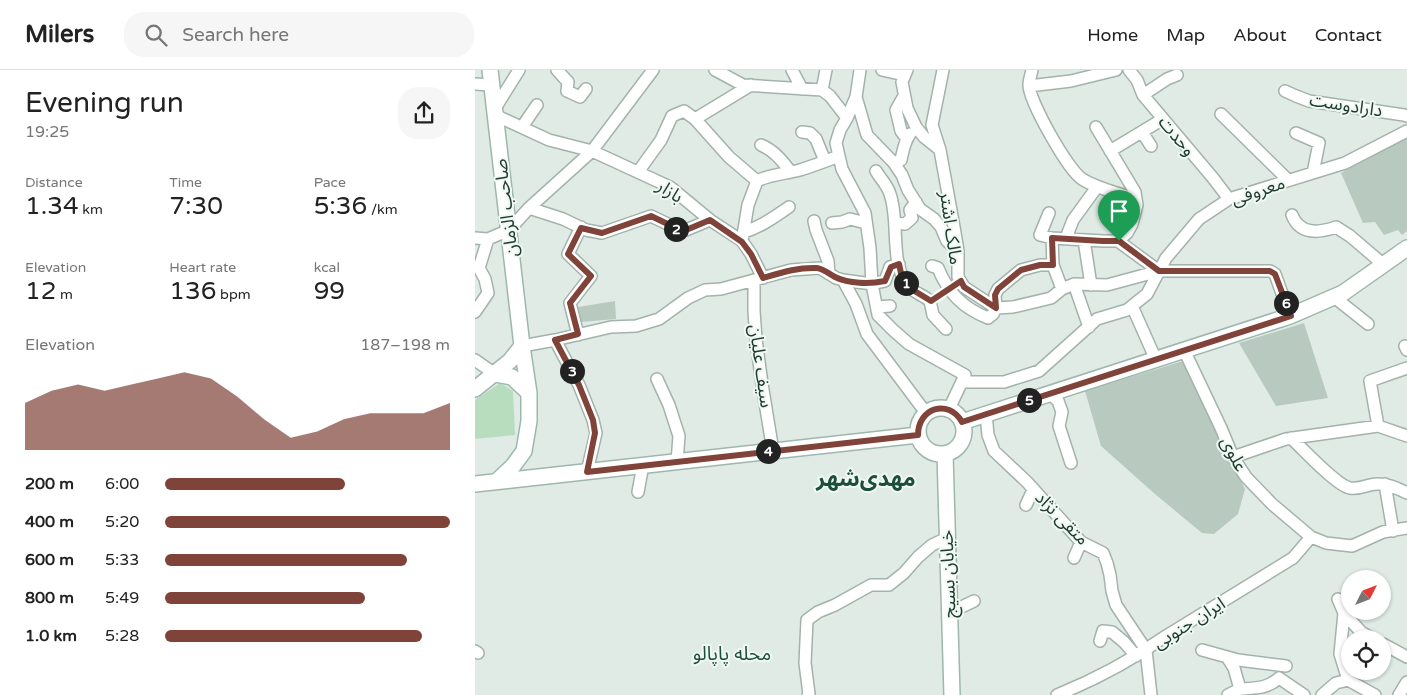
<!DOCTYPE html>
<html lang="en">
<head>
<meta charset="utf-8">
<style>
  :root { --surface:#fff; --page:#f6f6f6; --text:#222; --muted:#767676; --line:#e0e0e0; --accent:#804339 }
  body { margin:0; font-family:"Varela Round","Noto Sans Arabic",sans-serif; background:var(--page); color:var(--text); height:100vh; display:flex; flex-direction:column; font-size:19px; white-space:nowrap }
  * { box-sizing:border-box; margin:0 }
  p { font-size:16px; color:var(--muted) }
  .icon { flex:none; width:28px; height:28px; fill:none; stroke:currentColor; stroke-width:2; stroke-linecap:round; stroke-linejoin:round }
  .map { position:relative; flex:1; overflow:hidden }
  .side { display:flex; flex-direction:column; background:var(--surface); width:475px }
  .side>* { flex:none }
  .needle { width:32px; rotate:48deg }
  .fabs { position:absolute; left:866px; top:500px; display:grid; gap:10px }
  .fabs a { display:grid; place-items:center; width:50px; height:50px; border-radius:50%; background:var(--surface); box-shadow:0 1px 4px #0004; font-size:25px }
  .pin { position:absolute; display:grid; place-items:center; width:42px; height:42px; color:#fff; margin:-51px -21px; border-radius:50% 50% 50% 0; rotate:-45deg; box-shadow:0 0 5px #0007 }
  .pin .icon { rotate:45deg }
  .km { position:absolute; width:25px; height:25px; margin:-12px; border-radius:50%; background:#222; color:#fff; font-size:14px; line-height:25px; text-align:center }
  .round { display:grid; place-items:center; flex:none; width:52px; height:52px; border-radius:20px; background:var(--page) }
  .headline { display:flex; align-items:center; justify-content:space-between; height:85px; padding:0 25px }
  h1 { font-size:28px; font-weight:600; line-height:38px }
  .figures { display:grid; grid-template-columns:repeat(3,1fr); gap:8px; height:85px; padding:5px 25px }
  .figures div { display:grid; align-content:center }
  .figures b { font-size:25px; font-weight:600 }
  .figures small { font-size:14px; font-weight:400 }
  .figures p { font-size:14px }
  .chart { height:140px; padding:10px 25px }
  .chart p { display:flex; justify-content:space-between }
  .chart svg { width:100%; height:90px; margin-top:5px; fill:var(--accent); opacity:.7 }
  ul { padding:0 25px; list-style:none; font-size:16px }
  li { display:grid; grid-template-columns:80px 60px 1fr; align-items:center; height:38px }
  li i { height:12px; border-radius:6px; background:var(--accent) }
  header { display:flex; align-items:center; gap:30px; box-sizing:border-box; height:70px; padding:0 25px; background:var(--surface); border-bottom:1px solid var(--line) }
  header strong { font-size:24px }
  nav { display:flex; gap:28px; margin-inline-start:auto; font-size:18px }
  .search { width:350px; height:45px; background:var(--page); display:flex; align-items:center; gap:12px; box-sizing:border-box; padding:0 18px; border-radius:20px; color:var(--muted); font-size:19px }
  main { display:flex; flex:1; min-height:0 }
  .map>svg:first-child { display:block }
  .green { fill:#b8ddbe }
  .building { fill:#b8c9c0 }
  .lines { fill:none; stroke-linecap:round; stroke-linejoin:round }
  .street-casing { stroke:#a3b3ab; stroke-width:14 }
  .secondary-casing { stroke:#9eb7ac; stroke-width:18 }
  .street { stroke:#fff; stroke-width:11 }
  .secondary { stroke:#fff; stroke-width:15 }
  .route-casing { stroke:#fff; stroke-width:10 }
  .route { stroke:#804339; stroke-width:6 }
  .labels { text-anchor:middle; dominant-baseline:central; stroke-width:4; stroke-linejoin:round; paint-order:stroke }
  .street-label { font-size:18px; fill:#203c31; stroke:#f0f8f3 }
  .neighbourhood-label { font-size:19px; fill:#1c4e3c; stroke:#f0f8f3 }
  .district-label { font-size:22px; font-weight:bold; fill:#1c4e3c; stroke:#f0f8f3 }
</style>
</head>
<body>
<header>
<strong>Milers</strong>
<div class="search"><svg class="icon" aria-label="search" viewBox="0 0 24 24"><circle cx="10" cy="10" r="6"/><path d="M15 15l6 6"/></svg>Search here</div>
<nav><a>Home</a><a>Map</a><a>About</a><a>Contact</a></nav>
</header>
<main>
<section class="side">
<div class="headline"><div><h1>Evening run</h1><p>19:25</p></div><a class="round"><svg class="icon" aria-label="share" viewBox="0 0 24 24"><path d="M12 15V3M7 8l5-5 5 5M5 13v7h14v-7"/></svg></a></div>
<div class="figures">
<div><p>Distance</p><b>1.34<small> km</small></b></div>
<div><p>Time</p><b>7:30</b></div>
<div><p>Pace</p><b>5:36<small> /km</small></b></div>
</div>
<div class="figures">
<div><p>Elevation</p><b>12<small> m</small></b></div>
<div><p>Heart rate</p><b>136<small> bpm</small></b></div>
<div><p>kcal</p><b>99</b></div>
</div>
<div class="chart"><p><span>Elevation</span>187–198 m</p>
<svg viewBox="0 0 160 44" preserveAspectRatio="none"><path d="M0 44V21L10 15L20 12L30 15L40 12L50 9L60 6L70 9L80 18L90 29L100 38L110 35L120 29L130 26L140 26L150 26L160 21V44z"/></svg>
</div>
<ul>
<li><b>200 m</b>6:00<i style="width:63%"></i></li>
<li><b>400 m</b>5:20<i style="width:100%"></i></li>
<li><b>600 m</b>5:33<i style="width:85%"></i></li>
<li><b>800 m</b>5:49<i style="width:70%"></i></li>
<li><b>1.0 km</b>5:28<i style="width:90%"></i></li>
</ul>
</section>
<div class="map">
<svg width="932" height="625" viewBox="0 0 932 625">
  <rect width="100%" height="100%" fill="#e0ebe5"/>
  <path class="green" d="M25,313l13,8 2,44 -40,4v-39z"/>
  <path class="building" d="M932,67v94l-5,4 -4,-5 -14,5 -9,-13 -12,1 -22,-50z
    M140,231l1,18 -35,3 -3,-15z
    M829,253l24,75 -52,8 -37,-63z
    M708,291l62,128 -7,25 -24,20 -12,-1 -47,-39 -54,-48 -16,-55z"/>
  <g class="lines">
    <defs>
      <path id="street" d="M82,0l11,12 -1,9 13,6 6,-8
        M240,0l28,15 79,5 8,6 17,22
        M317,0l10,19
        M385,0l-4,27 -9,21 -7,12 -4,13 6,26 23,44 5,35 2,36 6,31 15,15 16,14 56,31 -16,34
        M407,0l22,5
        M432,0l-5,12 5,26 9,19 8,10 15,12
        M468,0l-11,55 8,25 14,77 4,24v26l6,10 32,21 17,-1 38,-9 11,-9 12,-5 33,1 52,-14h111l5,3 15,42
        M557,0c-1,5 -3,10 -3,15 0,16 39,85 53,94 16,10 36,14 54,20
        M654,0l8,10 6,15 70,83 16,21
        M0,14l16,1
        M554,16l42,-5 45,-11
        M347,20l4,-20
        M810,21l11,5 13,5 95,14 3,1
        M668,25l24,-16 10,-4
        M429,26l-8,14 5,21 6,8
        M381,27l11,38 27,28 8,12 6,15 12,19 14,10 7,8 6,14 11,10
        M19,40l25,-40
        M746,44l67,66
        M20,45l54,25 43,11 78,36 40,33 32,21 9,13 12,24
        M220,49l56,-34
        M47,57l15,-22
        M327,62l8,1 6,6 9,22
        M667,62l9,14
        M821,63l23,10 -6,30
        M286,75c14,6 21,16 30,27
        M635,81l53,-32
        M419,93l7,-3c2,-9 3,-18 9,-26
        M401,101c4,7 12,15 14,23 10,28 -1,68 18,92 3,5 17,10 22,15l3,14 13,14
        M163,102l23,-32 11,-24 12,-5 11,8 34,38 28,24
        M54,138l34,11 23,11 16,3 49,-17 27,13 8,1 24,-10
        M574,143l-9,22 12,3 51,3h15l9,-8 5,-9 5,-19 -2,-13 -39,-65
        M817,145c8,20 27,18 44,12l14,9 34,29
        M339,151l2,9 12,31 1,13
        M357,153l10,-1 8,-3 16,4
        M420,153l10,1 7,-6 -2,-8 6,-8
        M269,162c17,-5 30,-15 45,-25
        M0,168l13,1 21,-9 20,-22 63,-57 61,-81
        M577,168l1,27 9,24
        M591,168l7,-18 24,-33
        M609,170l7,45
        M267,171l6,-36 9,-24c14,-7 28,-7 43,-11 13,-4 26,-9 39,-14
        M643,171l41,30
        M457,196l6,2c10,25 25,40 50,50l5,-4 3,-6 -1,-13 3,-6 23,-19 19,-5h13
        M279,210v31l2,28 6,45 11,67
        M368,210l29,4 13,-3 5,-14 9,-3
        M599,214l15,43
        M859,227l34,27
        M657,236l24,54
        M402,237l13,-1
        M0,242l13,-19 -3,-14 -6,-11 9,-29
        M103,265l-8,-32 21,-27 -23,-22 13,-27
        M80,270l24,45 14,35 3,13 -9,39
        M47,276l33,-6 56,-13 25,-1 23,-7 29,-21 17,-8 16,-1 70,-19 29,-2 16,10 7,2 13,24 11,30 59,79
        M930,276l2,4
        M709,280l37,78 12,29 13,20 26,27 39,33 15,6 26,3 31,-14 24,-4
        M0,290l20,14
        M182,309l12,26 10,31 -2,26
        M487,312h42l35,-11 58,-52 30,-9 20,-16 19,-36 33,-39 30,-20 116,-36 62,-32
        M575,323l8,8 4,11 -3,14 12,37
        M511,344l2,21 6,16 33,31 54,60 22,11 4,10 3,12 2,16 4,14 30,45 5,45
        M903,356l-8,-45 37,-13
        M816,368c12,11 46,48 59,50 8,1 13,-1 20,-3 13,-3 25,2 37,8
        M758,387l53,-18 92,-13 29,10
        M910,414l8,47
        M163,422l5,-27
        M551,435l7,-15
        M599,488l7,-16
        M863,529l6,14 -4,41 8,26
        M474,543l25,-12
        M869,543l17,19 12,7
        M625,571l3,-10 9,1 12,10 12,14
        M908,574l24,13
        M727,580l36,10 48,6
        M0,581l3,2
        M752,587l7,11 6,21c15,-1 27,0 39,-11l25,17
        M333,625l1,-1 -4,-31 2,-43 11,-8 17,-7 36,-20h18l15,-12 14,-16 14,-12 15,-7
        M582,625c37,-15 73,-34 106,-57l130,-80 18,-21
        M753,625l12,-6
        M847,625l14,-12 12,-3 27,15
        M924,625l8,-13"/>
      <path id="secondary" d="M15,0l32,276 7,47v28l-5,30 -11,15 -16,15
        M20,304l17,3 17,16
        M0,319l35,-28 12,-15
        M443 361a23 23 0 1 1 46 0a23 23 0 1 1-46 0Z
        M487,352l328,-106 53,-23 64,-45
        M470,384l7,241
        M0,414l443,-49"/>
    </defs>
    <use href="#street" class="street-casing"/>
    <use href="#secondary" class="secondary-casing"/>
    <use href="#street" class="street"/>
    <use href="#secondary" class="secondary"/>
  </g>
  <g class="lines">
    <defs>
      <path id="route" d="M176,146l27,13 8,1 24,-10 32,22 9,12 12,24c17,-5 35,-11 54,-10 7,1 12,6 18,9 14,7 35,7 50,4l6,-14 8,-3 2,9 7,14 23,14 30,-20 3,6 32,21 -1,-13 3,-6 23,-19 19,-5h13l-1,-27 51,3h16l40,30h111l5,3 16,42 -329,106c-14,-24 -44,-14 -44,13l-331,37 8,-39 -2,-13 -14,-35 -24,-45 23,-6 -8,-31 21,-27 -23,-22 13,-26 21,5z"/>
    </defs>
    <use href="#route" class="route-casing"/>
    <use href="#route" class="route"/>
  </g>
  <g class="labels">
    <g class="street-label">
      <text transform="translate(871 35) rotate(9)">دارادوست</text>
      <text transform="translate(702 66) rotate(50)">وحدت</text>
      <text transform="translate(195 121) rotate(33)">بازار</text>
      <text transform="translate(783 121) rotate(-19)">معروفی</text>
      <text transform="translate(31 138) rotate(-97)">صاحب الزمان</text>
      <text transform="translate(476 158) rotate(82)">مالک اشتر</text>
      <text transform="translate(286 296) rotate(82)">سیف علیان</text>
      <text transform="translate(759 384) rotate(63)">علوی</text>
      <text transform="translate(587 448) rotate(45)">متقی نژاد</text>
      <text transform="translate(473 504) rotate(-92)">خیابان بسیج</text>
      <text transform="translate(714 553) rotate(-32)">ایران جنوبی</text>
    </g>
    <g class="neighbourhood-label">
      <text x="257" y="584">محله پاپالو</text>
    </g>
    <g class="district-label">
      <text x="391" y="409">مهدی‌شهر</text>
    </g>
  </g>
</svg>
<div class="fabs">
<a><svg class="needle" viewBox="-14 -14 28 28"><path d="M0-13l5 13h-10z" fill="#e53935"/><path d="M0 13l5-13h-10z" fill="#767676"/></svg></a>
<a><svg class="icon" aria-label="locate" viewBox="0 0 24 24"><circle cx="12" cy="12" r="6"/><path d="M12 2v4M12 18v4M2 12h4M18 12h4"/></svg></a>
</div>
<div class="pin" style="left:644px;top:171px;background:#1e9e55"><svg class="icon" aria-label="arrive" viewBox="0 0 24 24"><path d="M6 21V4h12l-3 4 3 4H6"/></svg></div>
<b class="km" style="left:431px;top:213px">1</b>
<b class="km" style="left:201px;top:159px">2</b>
<b class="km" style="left:97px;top:301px">3</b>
<b class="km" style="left:293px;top:381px">4</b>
<b class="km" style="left:554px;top:330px">5</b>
<b class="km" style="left:811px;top:233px">6</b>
</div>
</main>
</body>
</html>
